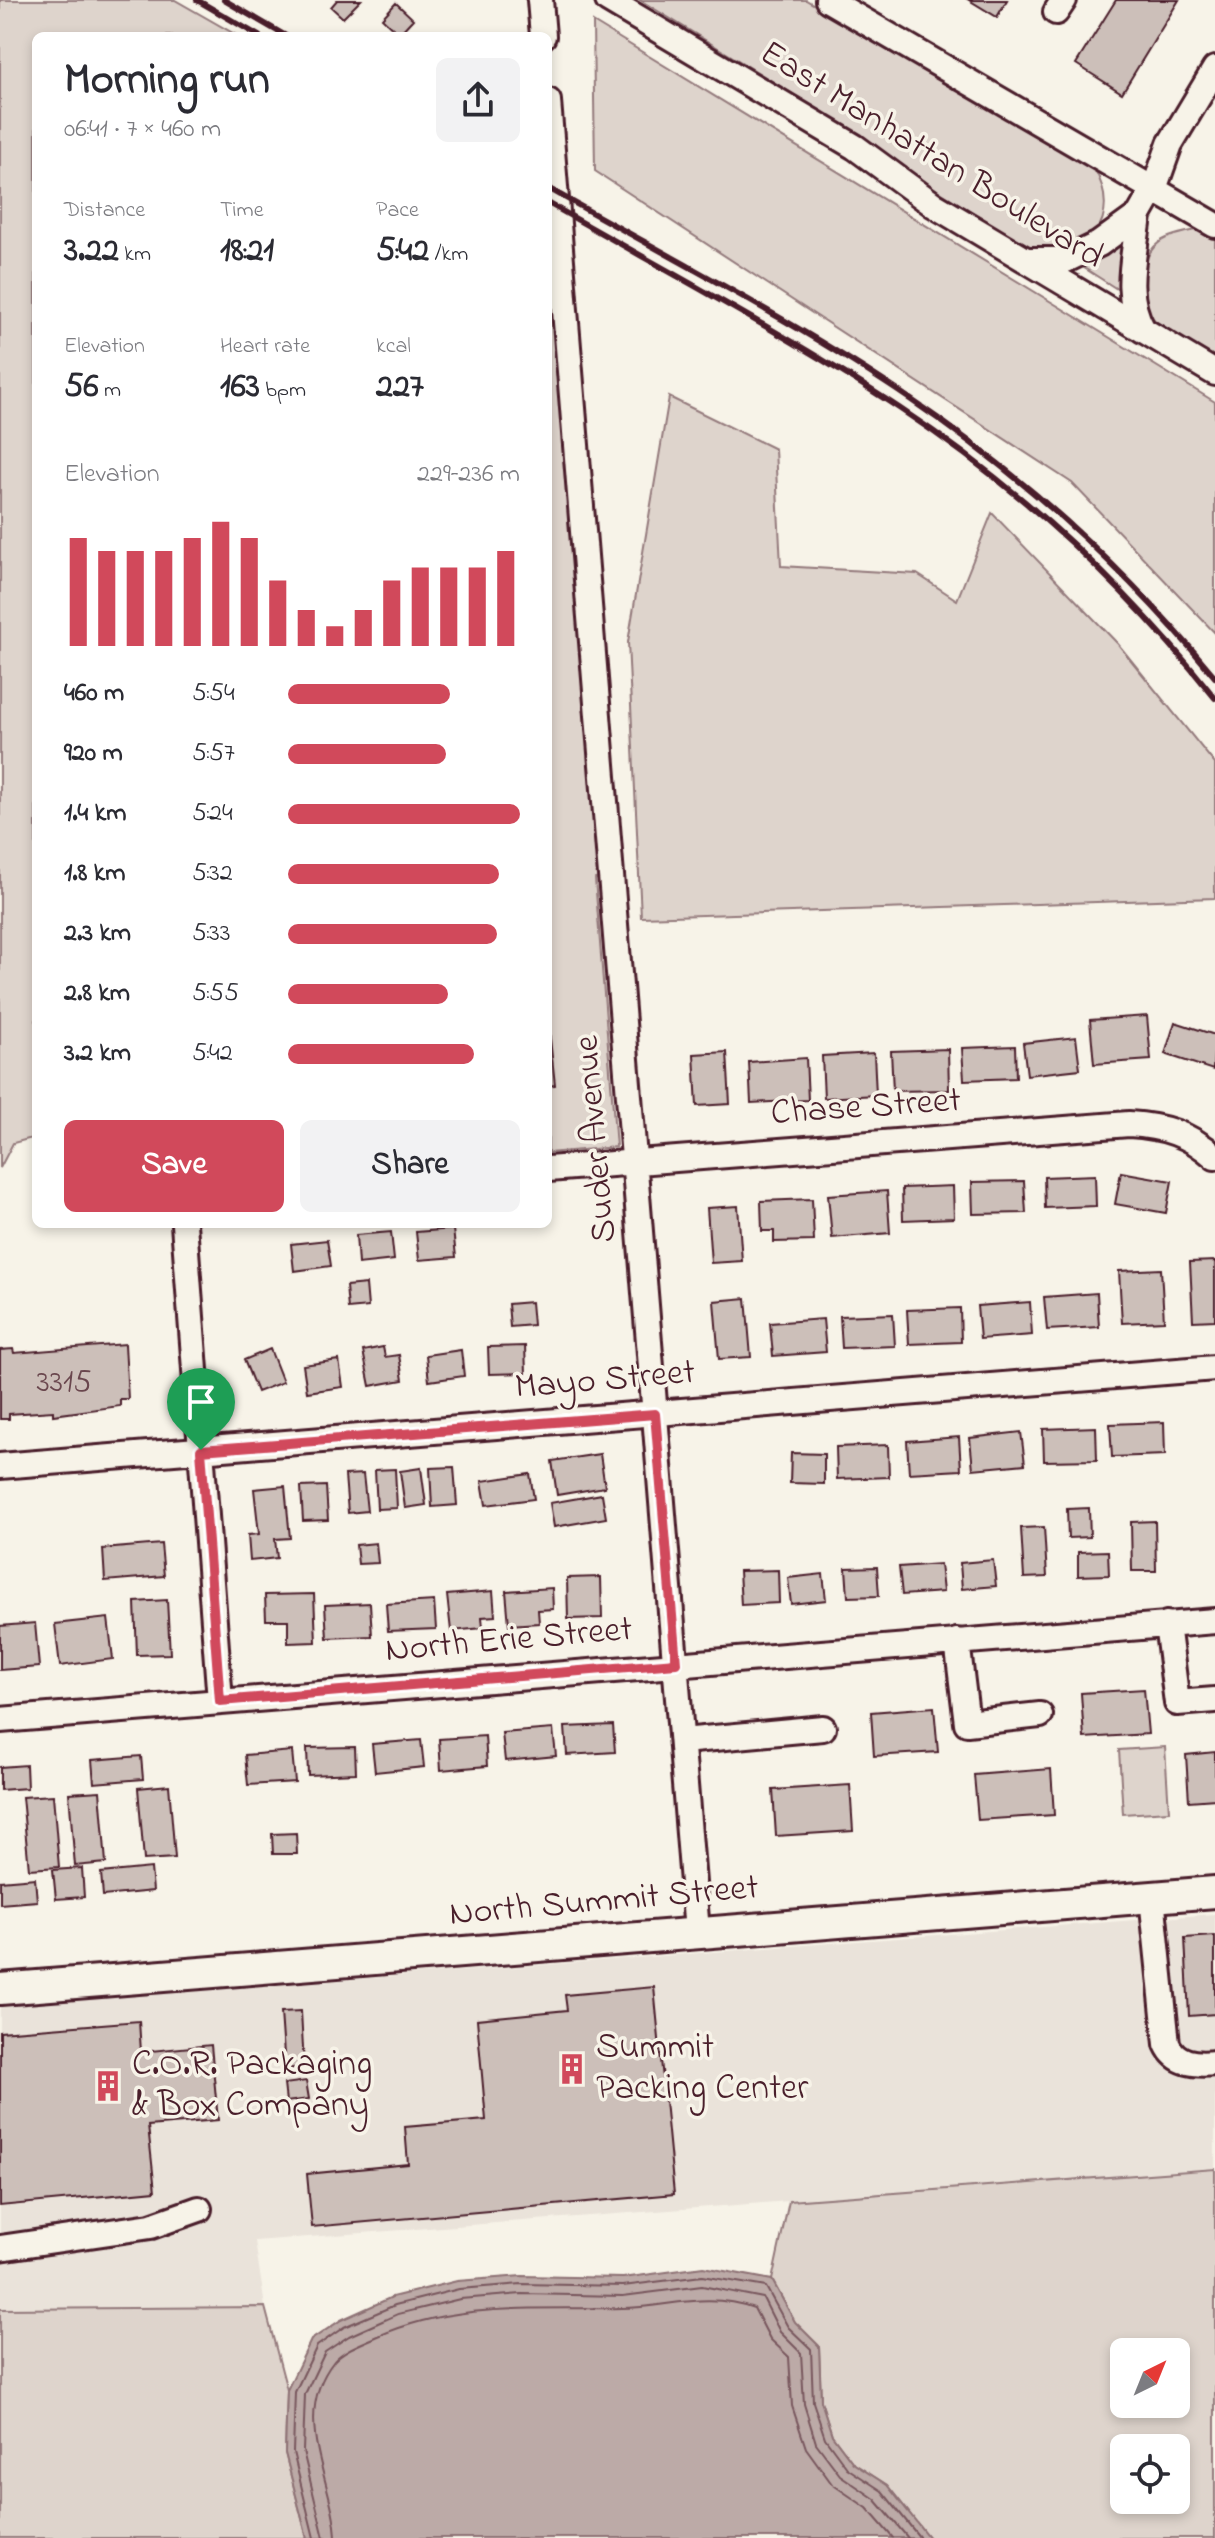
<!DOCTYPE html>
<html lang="en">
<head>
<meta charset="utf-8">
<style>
  :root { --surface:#fff; --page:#f2f2f3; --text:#2b2b33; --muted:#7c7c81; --accent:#d1495b }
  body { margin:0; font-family:"Indie Flower",sans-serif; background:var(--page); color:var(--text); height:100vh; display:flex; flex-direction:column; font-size:30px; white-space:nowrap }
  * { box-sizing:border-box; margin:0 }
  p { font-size:26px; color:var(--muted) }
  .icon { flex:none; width:44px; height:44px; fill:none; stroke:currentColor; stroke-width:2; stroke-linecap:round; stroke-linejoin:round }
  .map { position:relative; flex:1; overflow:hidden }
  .drawer { position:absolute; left:32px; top:32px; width:520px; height:1196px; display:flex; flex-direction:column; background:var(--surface); border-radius:12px; box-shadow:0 4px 12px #0003 }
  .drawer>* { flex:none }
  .needle { width:52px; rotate:43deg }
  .tools { position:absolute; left:1110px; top:2338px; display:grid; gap:16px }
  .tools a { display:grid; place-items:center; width:80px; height:80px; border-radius:12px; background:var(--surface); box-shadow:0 4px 12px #0003; font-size:40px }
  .pin { position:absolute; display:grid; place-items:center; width:68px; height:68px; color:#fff; margin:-82px -34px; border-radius:50% 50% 50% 0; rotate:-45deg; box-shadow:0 0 8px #0007 }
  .pin .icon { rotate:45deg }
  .round { display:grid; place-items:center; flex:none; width:84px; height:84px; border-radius:12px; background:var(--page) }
  .headline { display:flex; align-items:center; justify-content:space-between; height:136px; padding:0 32px }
  h1 { font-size:44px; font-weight:700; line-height:60px }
  .figures { display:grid; grid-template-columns:repeat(3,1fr); gap:12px; height:136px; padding:8px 32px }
  .figures div { display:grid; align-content:center }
  .figures b { font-size:34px; font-weight:700 }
  .figures small { font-size:22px; font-weight:400 }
  .figures p { font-size:22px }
  .chart { height:224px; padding:16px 32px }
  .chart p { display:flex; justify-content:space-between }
  .chart svg { width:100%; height:144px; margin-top:8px; stroke:var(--accent); stroke-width:6 }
  .action { display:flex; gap:16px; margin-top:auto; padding:16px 32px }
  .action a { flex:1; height:92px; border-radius:12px; background:var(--accent); color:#fff; font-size:32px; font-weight:700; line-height:92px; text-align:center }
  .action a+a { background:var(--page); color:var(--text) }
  ul { padding:0 32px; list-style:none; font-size:26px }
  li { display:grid; grid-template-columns:128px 96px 1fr; align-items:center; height:60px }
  li i { height:20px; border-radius:10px; background:var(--accent) }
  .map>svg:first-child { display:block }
  .built { fill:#eae3da }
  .green { fill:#ded4cc; stroke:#947a7c; stroke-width:2; fill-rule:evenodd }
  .water { fill:#bcaaa7; stroke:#8e7275; stroke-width:2 }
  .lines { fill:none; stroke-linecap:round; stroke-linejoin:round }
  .shore { stroke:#78575d; stroke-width:2 }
  .building { fill:#ccbfb9; stroke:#4a1f2b; stroke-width:2 }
  .minor-casing { stroke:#4a1f2b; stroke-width:30 }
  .major-casing { stroke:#4a1f2b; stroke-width:36 }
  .minor { stroke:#f7f3e8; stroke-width:24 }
  .major { stroke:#f7f3e8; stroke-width:30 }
  .rail { stroke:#4a1f2b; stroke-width:6 }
  .route-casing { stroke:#fff; stroke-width:16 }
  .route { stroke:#d1495b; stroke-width:10 }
  .labels { text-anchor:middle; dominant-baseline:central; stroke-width:7; stroke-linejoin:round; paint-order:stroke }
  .number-label { font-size:32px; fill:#6a474e }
  .street-label { font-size:36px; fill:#4a1f2b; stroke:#f7f3e8 }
  .poi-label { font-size:36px; fill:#4a1f2b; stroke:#f7f3e8; text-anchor:start }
</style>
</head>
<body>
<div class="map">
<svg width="1215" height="2538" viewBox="0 0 1215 2538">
  <rect width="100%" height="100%" fill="#f7f3e8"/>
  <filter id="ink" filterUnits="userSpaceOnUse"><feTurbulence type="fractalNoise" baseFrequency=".0125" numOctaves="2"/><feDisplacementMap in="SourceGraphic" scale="16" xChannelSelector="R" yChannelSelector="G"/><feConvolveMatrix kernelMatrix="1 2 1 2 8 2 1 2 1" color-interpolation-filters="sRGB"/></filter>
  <g filter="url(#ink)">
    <path class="built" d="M1215,1914v255l-960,72 10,66 -265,2v-303z"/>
    <path class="green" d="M0,0h175l63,36h-202v1101l-23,6 -13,25z
      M640,0h166l287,166c32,55 -5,95 -64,81l-113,-70 -66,-48z
      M593,22l622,380v231l-143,-150 -477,-312z
      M548,214l63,662 -16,3 21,268 -68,6z
      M1197,230l18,7v122c-19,-11 -48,-23 -62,-41 -9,-13 -11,-27 -10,-42 3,-34 23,-41 54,-46z
      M1125,234l-5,55h-3l-36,-23z
      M669,397l106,52 6,117 136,8 40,26 35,-87 126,131 97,120v134l-574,19 -13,-275z
      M1165,1747l4,64 -46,3 -4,-64z
      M1215,2169v369h-286l-42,-53 -34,-22 -21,-28 -11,-34 -2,-55 -24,-24 -23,-42 17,-79zM1124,2352h52v52h-52zM1124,2448h52v52h-52z
      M265,2307l22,83 -2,63 22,85h-307v-229z"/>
    <path class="water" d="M703,2267l69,13 23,42 24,24 2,55 11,34 21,28 34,22 42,53h-622l-22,-85 2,-63 24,-50 30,-20 51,-23 65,-16 65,-5 101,2z"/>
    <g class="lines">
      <path class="shore" d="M314,2538l-21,-86 2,-60 22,-46 27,-19 51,-22 64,-16 63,-5 101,2 79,-10 64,11 22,40 23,22 2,53 12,36 22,30 35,23 38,47
        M324,2538l-21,-87 2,-57 20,-42 24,-16 49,-22 62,-15 62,-5 101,2 79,-10 61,12 17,34 21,21 3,51 12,39 24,32 35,24 33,39
        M336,2538c-2,-58 -47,-120 -2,-177 9,-11 29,-18 42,-24 81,-36 160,-27 246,-29 48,-1 84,-17 132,0l16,31 19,18 3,49 14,42 26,36 35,24 26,30"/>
    </g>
    <path class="building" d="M337,0h24l-18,18 -12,-11z
      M969,0h38l-10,17z
      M1116,0h63l-57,93 -46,-29z
      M396,3l17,16 -14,15 -17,-16z
      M1147,1016l4,44 -57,4 -4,-44z
      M548,1020l7,65 -7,1z
      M1175,1022l40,13 -2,35 -48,-16z
      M1076,1037l4,32 -53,6 -4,-32z
      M1015,1046l1,32 -52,2 -2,-32z
      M948,1049l1,41 -56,1 -2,-40z
      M727,1052l3,52 -33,2 -3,-52z
      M874,1053l2,42 -52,3 -2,-42z
      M806,1058l2,42 -57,3 -2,-41z
      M1121,1172l51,9 -6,32 -51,-9z
      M1095,1175l1,31 -51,2 -1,-31z
      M1024,1181l2,32 -53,1 -1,-32z
      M953,1186l1,32 -51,2 -1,-32z
      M887,1191l3,42 -58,5 -4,-43z
      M812,1199l2,42 -40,1v-11h-12l-1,-30z
      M738,1206l4,55 -31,2 -4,-55z
      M453,1229l3,28 -37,3 -3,-28z
      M391,1232l3,28 -36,4 -2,-29z
      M327,1240l4,26 -37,5 -3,-27z
      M1215,1261v59l-22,1 -3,-59z
      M1161,1269l3,52 -42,2 -3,-52z
      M366,1284l2,23 -20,2 -2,-23z
      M1097,1293l2,34 -52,3 -3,-33z
      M746,1298l5,59 -32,2 -5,-58z
      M531,1302l2,23 -23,2 -2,-23z
      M1030,1302l2,33 -52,4 -3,-33z
      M960,1308l1,34 -52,2 -2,-34z
      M893,1314l2,32 -53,2 -2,-32z
      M823,1319l3,33 -53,4 -3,-33z
      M125,1344l3,55h-8v7l-67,9v-4l-44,3v5h-9v-69l13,-1 1,4z
      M525,1346l1,27 -37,1 -1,-27z
      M383,1347l2,10 14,-2 4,25 -33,6 -7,-35z
      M270,1349l13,33 -26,10 -13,-32z
      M461,1350l3,26 -35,5 -3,-26z
      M339,1360l4,27 -36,5 -4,-27z
      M1164,1422l1,33 -53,2 -2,-33z
      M1096,1427l1,33 -53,1 -1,-32z
      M1021,1432l4,32 -52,5 -3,-31z
      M959,1437l2,33 -52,3 -2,-32z
      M888,1445l1,32 -52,2 -1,-32z
      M791,1453l33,1v30l-34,-1z
      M600,1454l5,33 -48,8 -5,-34z
      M454,1467l3,38 -25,2 -2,-39z
      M421,1468l5,37 -21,3 -5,-37z
      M395,1469l2,39 -20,1 -2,-39z
      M363,1474l4,37 -19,2 -3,-38z
      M530,1474l4,25 -48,6 -4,-24z
      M285,1486l5,52 -15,1 2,19 -27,3 -2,-26 11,-1 -5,-45z
      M326,1486l2,34 -25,1 -2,-34z
      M602,1494l4,24 -52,9 -4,-24z
      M1089,1508l1,29 -22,1 -1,-29z
      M1155,1521l1,50h-24l-1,-49z
      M1044,1527l3,50 -23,1 -3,-50z
      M376,1543l2,20 -20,1 -2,-19z
      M161,1544l3,32 -59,5 -2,-32z
      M1108,1551l1,24 -31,1v-24z
      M993,1560l3,26 -34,3 -2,-26z
      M940,1564l3,28 -41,3 -3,-28z
      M877,1567l2,29 -31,1 -2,-29z
      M778,1570l1,33 -38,2 -2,-34z
      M823,1574l3,26 -35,4 -3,-26z
      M601,1577l1,41 -34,1 -1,-41z
      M552,1588l1,21 -15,1 1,13 -30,2 -3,-34z
      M493,1591l2,25 -13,1 1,11 -32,3 -4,-36z
      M314,1594l2,48 -28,1v-23h-22l-1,-25z
      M167,1600l3,54 -33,1 -2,-53z
      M434,1601l2,28 -48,2 -2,-27z
      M370,1603l2,33 -45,2 -2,-33z
      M108,1618l5,41 -53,7 -5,-42z
      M35,1623l4,44 -39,3v-44z
      M1144,1689l4,45 -64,4 -3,-45z
      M934,1707l4,45 -64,4 -3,-44z
      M613,1725l2,27 -48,3 -2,-28z
      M553,1729l3,27 -51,5 -3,-28z
      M485,1736l2,30 -46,4 -2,-31z
      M421,1740l3,27 -49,5 -3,-28z
      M355,1747l1,26 -48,2 -1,-27z
      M292,1751l3,31 -47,3 -3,-30z
      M1215,1752v47l-26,2 -3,-46z
      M141,1756l2,23 -49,4 -2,-23z
      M26,1765l1,23 -27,2v-23z
      M1051,1769l3,46 -76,5 -4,-45z
      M169,1785l6,73 -31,2 -6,-72z
      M850,1785l3,46 -77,5 -3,-46z
      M100,1791l6,72 -31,3 -6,-73z
      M53,1795l6,72 -30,2 -7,-72z
      M296,1833l1,21h-24l-1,-20z
      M82,1868l2,29 -28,2 -3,-29z
      M151,1868l2,23 -50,5 -2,-23z
      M35,1878l2,23 -37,3v-23z
      M1215,1936v78l-26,2 -4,-78z
      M654,1987l20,207 -362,33 -5,-53 101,-10 -3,-37 81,-7 -9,-101 90,-9 -2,-15z
      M301,2011l3,56 -19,2 -4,-57z
      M139,2021l2,31 70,-7 7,75 -70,6 7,65 -155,15v-174z
      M306,2081l3,18 -23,3 -2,-18z"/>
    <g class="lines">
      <defs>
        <path id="minor" d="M540,0l3,36
          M608,0l247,147 79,58 281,168
          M828,0l387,225
          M1056,12l8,-12
          M548,101l149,1831
          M1139,215c-4,40 -17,78 4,115
          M1030,260h36l33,-16 40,-29 15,-26 16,-45 45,-75
          M548,1169l581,-45c34,2 61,10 86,33
          M184,1224l36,477
          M0,1466l1215,-98
          M1167,1624l10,79 38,-3
          M957,1641l10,82 73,-8
          M0,1720l1215,-99
          M682,1741l141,-13
          M1152,1897l15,147c9,20 29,21 48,19
          M0,2248l151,-22 48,-17"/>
        <path id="major" d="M0,1989l1215,-97"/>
      </defs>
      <use href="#minor" class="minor-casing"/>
      <use href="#major" class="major-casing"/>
      <use href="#minor" class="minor"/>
      <use href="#major" class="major"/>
      <path class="rail" d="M197,0l62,36
        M224,0l62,36
        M548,188c121,69 247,133 362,211 115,78 217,171 305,278
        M548,203c117,67 238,131 351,205 120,79 227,178 316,290"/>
    </g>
  </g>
  <g class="lines" filter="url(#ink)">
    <defs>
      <path id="route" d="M655,1414l21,249 -456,38 -19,-251z"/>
    </defs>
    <use href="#route" class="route-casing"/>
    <use href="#route" class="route"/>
  </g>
  <defs>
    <symbol id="building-bare" viewBox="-9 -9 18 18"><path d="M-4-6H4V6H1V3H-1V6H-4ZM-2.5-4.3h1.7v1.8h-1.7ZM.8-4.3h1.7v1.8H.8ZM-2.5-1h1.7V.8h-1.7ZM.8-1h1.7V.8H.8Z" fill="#d1495b" stroke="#f7f3e8" stroke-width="2.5" paint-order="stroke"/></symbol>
  </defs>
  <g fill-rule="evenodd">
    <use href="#building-bare" x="550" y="2047" width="44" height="44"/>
    <use href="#building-bare" x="86" y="2064" width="44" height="44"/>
  </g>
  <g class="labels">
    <g class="number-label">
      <text x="64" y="1383">3315</text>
    </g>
    <g class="street-label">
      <text transform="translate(931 156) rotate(32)">East Manhattan Boulevard</text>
      <text transform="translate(866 1108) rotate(-4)">Chase Street</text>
      <text transform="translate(597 1139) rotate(-95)">Suder Avenue</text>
      <text transform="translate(605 1381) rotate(-5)">Mayo Street</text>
      <text transform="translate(509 1641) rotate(-5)">North Erie Street</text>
      <text transform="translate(604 1902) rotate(-5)">North Summit Street</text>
    </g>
    <g class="poi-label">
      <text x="596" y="2048">Summit<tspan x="596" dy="41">Packing Center</tspan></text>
      <text x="132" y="2065">C.O.R. Packaging<tspan x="132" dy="41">&amp; Box Company</tspan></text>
    </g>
  </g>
</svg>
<div class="tools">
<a><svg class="needle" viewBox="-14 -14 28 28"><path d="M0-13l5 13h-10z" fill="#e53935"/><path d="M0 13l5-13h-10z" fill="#7c7c81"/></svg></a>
<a><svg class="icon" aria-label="locate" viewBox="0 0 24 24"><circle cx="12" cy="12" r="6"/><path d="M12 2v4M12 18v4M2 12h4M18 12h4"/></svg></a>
</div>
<div class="pin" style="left:201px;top:1450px;background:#1e9e55"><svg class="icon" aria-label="arrive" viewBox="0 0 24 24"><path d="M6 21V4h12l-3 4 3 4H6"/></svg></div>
<section class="drawer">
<div class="headline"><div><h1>Morning run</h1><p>06:41 · 7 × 460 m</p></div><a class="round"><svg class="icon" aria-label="share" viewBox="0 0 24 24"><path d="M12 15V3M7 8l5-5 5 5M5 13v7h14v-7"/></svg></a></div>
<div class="figures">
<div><p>Distance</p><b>3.22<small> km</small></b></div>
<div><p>Time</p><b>18:21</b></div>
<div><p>Pace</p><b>5:42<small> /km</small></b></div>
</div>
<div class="figures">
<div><p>Elevation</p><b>56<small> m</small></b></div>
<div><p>Heart rate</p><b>163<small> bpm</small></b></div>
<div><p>kcal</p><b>227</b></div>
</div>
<div class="chart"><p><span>Elevation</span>229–236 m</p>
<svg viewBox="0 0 160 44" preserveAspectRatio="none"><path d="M5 44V11M15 44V15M25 44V15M35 44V15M45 44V11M55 44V6M65 44V11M75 44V24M85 44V33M95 44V38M105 44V33M115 44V24M125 44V20M135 44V20M145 44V20M155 44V15"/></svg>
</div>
<ul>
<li><b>460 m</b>5:54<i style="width:70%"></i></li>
<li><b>920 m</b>5:57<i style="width:68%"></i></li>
<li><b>1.4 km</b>5:24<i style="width:100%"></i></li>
<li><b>1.8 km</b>5:32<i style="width:91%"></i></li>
<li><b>2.3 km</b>5:33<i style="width:90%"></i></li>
<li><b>2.8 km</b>5:55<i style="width:69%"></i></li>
<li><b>3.2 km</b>5:42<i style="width:80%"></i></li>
</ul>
<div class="action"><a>Save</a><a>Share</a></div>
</section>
</div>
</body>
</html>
